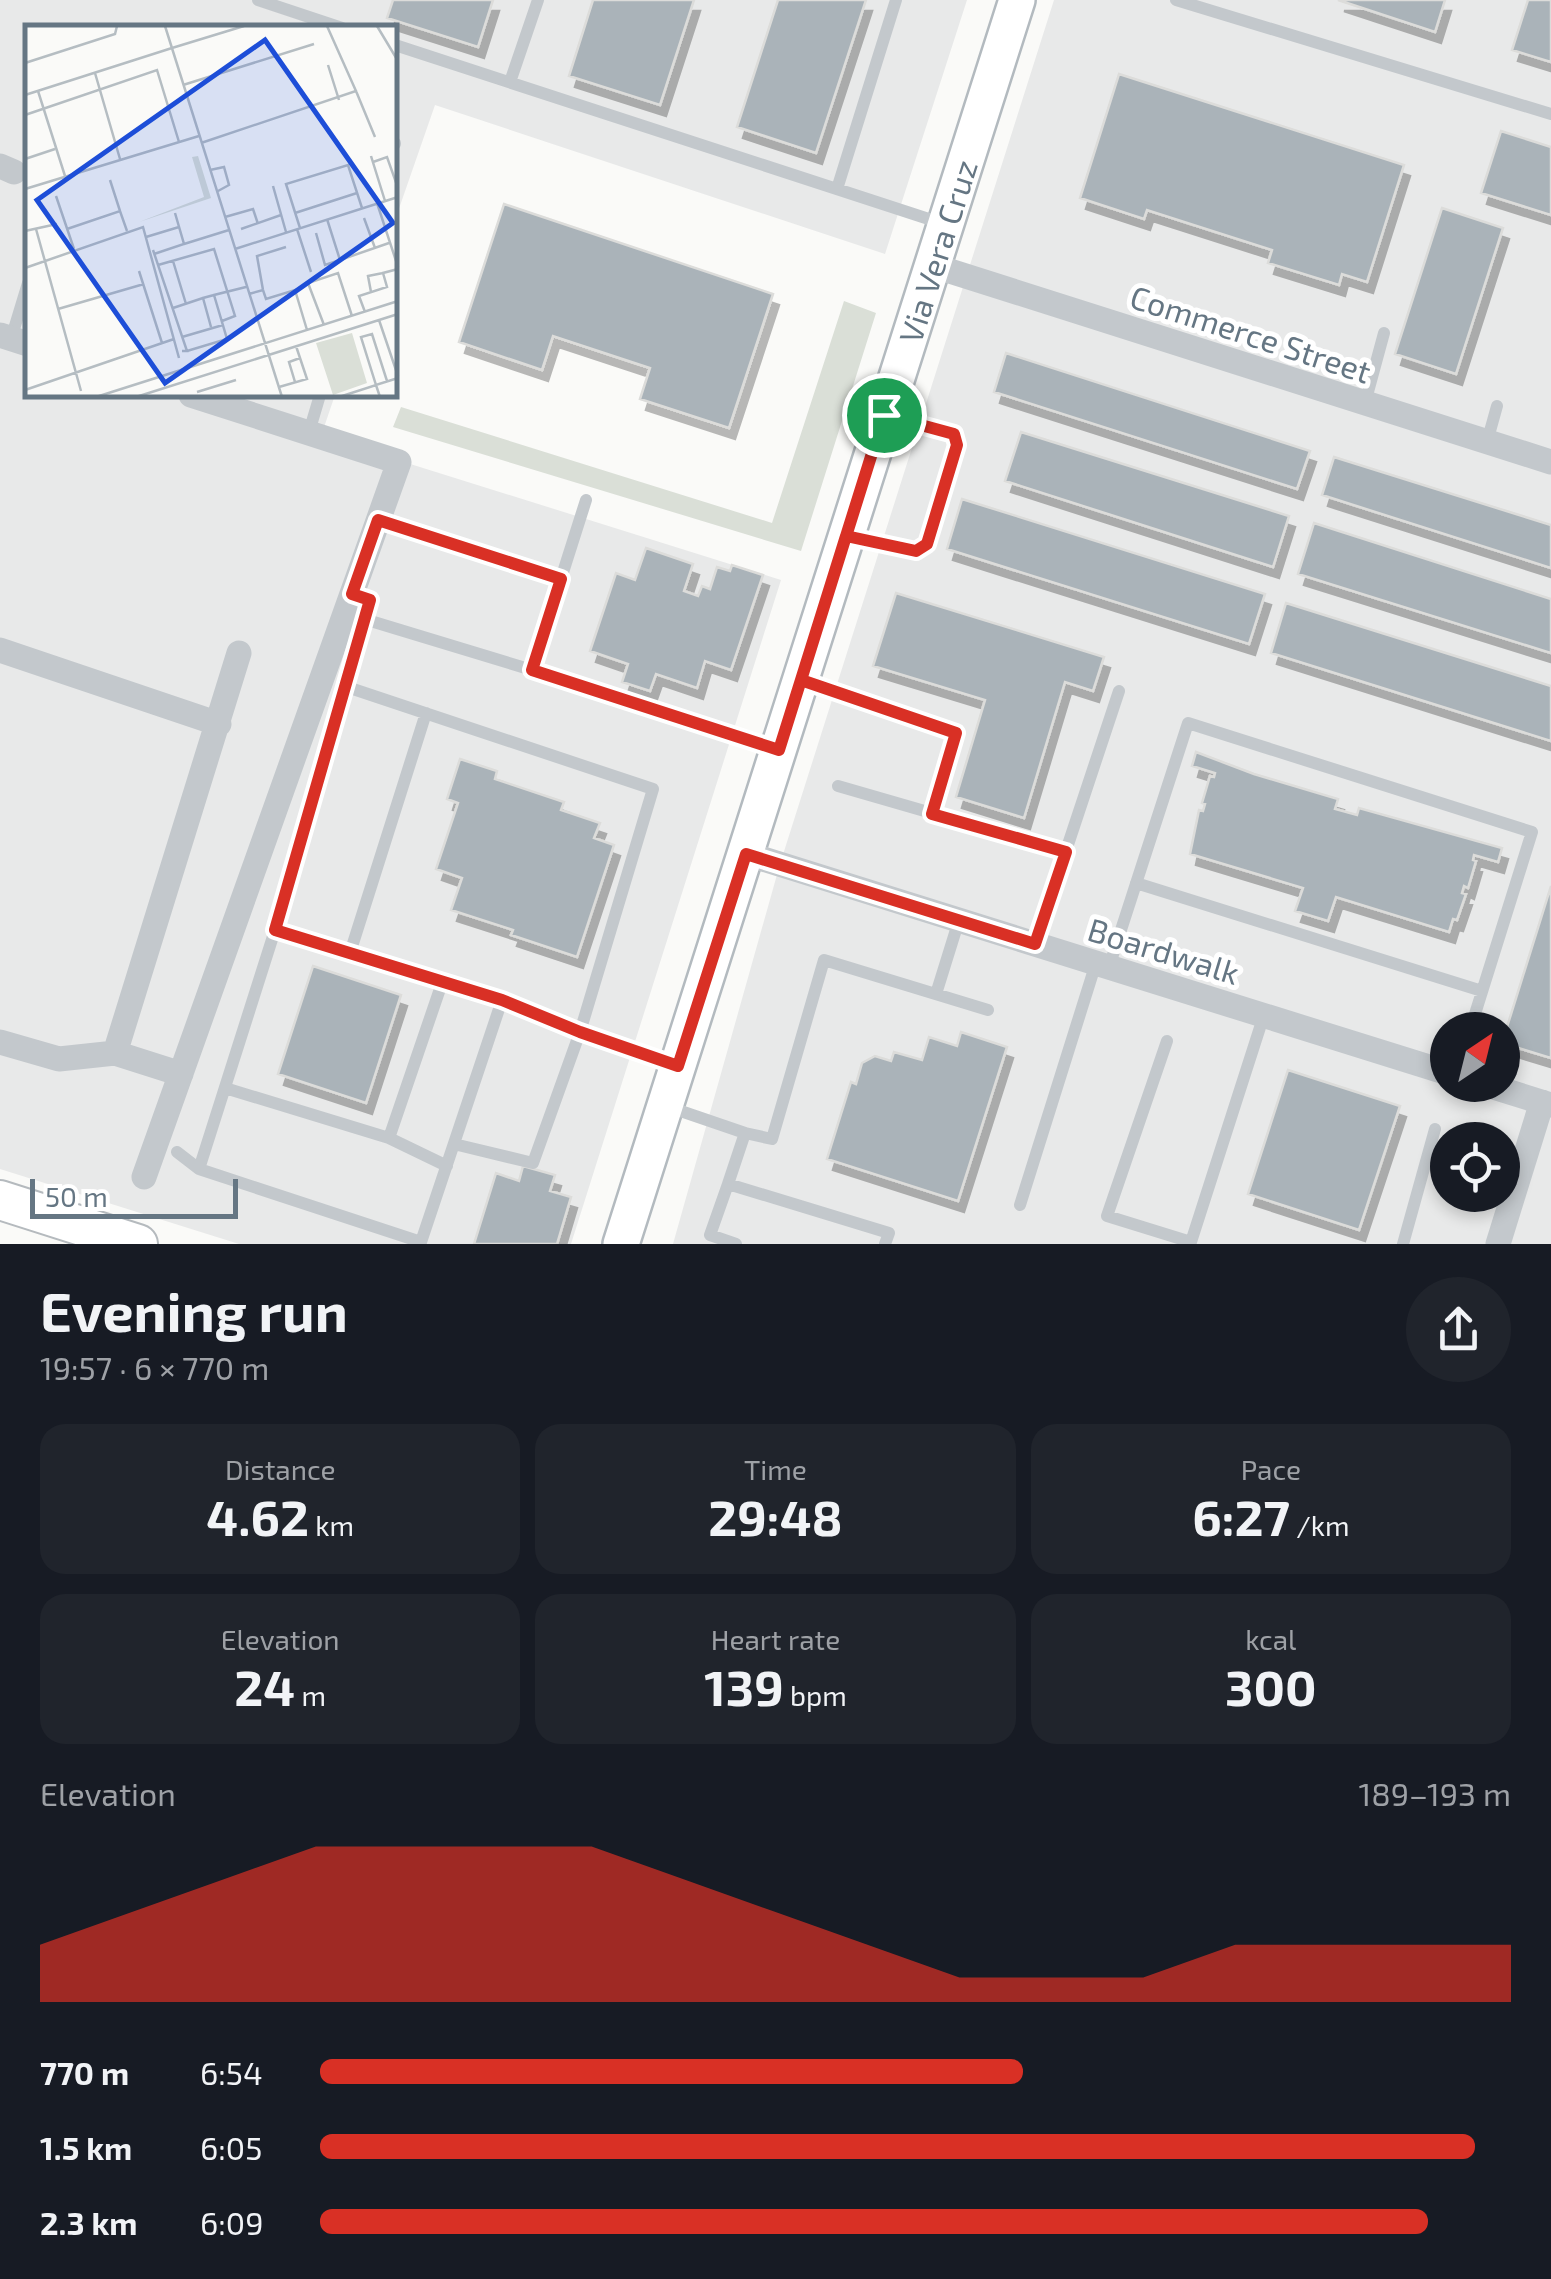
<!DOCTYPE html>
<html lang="en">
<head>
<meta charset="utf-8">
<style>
  :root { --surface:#171b24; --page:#20242c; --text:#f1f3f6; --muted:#9ea1a6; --accent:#d93025 }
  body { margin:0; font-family:"Exo 2",sans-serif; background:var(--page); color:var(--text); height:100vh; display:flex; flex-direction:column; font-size:38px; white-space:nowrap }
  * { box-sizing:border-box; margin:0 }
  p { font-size:32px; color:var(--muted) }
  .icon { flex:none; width:55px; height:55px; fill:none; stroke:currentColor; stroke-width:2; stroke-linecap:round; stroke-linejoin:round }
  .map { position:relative; height:1244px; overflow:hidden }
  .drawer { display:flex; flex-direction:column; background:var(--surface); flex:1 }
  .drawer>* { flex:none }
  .needle { width:65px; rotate:35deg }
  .tools { position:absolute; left:1430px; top:1012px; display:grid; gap:20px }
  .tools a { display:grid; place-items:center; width:90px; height:90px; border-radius:50%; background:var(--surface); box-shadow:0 5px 15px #0003; font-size:50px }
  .scale { position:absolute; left:30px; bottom:25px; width:208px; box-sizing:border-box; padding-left:10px; border:5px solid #657683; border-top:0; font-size:28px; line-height:35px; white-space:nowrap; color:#657683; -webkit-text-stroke:8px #fff; paint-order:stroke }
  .pin { position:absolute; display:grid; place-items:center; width:85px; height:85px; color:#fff; margin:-42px; border:5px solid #fff; border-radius:50%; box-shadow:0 2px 10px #0007 }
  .round { display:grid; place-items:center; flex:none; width:105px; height:105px; border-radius:52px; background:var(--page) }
  .summary { display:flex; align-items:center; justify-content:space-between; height:170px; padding:0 40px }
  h1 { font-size:55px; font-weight:700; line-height:75px }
  .stats { display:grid; grid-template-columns:repeat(3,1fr); gap:15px; height:170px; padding:10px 40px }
  .stats div { display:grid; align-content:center; border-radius:25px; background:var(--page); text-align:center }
  .stats b { font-size:50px; font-weight:700 }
  .stats small { font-size:28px; font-weight:400 }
  .stats p { font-size:28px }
  .chart { height:280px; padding:20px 40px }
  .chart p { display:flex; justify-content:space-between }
  .chart svg { width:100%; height:180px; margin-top:10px; fill:var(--accent); opacity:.7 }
  ul { padding:0 40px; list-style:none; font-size:32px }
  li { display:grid; grid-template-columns:160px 120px 1fr; align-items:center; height:75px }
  li i { height:25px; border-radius:12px; background:var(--accent) }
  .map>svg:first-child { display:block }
  .built { fill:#e8e9e9; fill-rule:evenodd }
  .green { fill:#dadfd7 }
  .building { fill:#aab3b9; stroke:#dcdcda; stroke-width:2.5; filter:url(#shadow) }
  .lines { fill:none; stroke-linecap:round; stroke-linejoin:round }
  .secondary-casing { stroke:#b3babf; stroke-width:40 }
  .primary-casing { stroke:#b5babe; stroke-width:42 }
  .service { stroke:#c3c8cc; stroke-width:12 }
  .minor { stroke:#c3c8cc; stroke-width:25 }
  .secondary { stroke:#fff; stroke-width:35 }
  .primary { stroke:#fff; stroke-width:38 }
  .route-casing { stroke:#fff; stroke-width:20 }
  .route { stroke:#d93025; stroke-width:12 }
  .labels { text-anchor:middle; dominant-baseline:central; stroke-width:10; stroke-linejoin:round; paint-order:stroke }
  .street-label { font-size:32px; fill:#657683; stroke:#fff }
  .inset-road { fill:none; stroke:#b5bdc2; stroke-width:2.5 }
  .view { fill:#1d4ed8; fill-opacity:0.15; stroke:#1d4ed8; stroke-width:5 }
  .inset-edge { fill:none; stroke:#657683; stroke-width:5 }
</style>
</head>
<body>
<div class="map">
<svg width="1551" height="1244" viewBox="0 0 1551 1244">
  <defs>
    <filter id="shadow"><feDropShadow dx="6" dy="11" stdDeviation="0" flood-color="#0004"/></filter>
  </defs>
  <rect width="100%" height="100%" fill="#fafaf8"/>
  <path class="built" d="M0,0h967l-82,254 -450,-149 -40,115v-192h-367v367h307l-14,41 460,144 -210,664h-332l-239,-75z
    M1054,0h497v1244h-878l107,-380zM1448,1030h54v55h-54zM1448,1140h54v55h-54z"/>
  <path class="green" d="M844,301l32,12 -75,238 -408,-124 8,-20 371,116z"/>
  <path class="building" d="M393,0h100l-15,47 -91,-29z
    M593,0h101l-34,105 -91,-29z
    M778,0h88l-50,153 -79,-26z
    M1338,0h107l-10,32z
    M1528,0h23v62l-39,-12z
    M1119,74l285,91 -37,117 -25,-8 -3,11 -71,-22 4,-13 -125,-40 -3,9 -64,-21z
    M1501,131l50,16v68l-70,-22z
    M504,204l269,90 -44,134 -89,-29 10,-31 -97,-32 -11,34 -83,-28z
    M1442,208l61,20 -47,146 -61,-20z
    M1006,353l304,98 -13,38 -303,-97z
    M1021,432l268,84 -16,51 -268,-86z
    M1334,457l217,68v43l-229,-73z
    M962,499l303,95 -16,50 -302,-95z
    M1314,523l237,76v54l-253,-79z
    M646,548l47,16 -9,27 14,5 4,-10 8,3 7,-22 13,4 2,-6 31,10 -32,95 -26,-9 -8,27 -41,-14 -6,17 -28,-9 6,-18 -38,-13 26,-78 19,7z
    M896,593l208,64 -11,34 -28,-9 -41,136 -68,-21 29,-97 -112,-34z
    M1286,603l265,83v55l-280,-88z
    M1196,752l58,22 84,25 -3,10 22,6 2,-7 143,40 -4,14 -24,-7 -1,5 3,1 -8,27 -4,-2 -2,7 4,1 -9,26 -4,-1 -4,13 -113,-35 -8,24 -33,-10 8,-23 -113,-34 9,-44 4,1 2,-7 -3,-1 8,-27 4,1 1,-4 -23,-7z
    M460,759l37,12 -2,8 69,23 -3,8 39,13 -6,15 20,7 -37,112 -66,-22 2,-5 -62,-20 11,-32 -26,-9 22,-66 -11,-4z
    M1551,886v172l-49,-15z
    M313,966l88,29 -35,108 -88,-29z
    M961,1032l46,15 -49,154 -131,-42 24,-77 5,2 6,-21 13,-7 16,5 3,-9 28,8 7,-23 28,9z
    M1288,1070l112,36 -41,124 -111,-36z
    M523,1166l32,9 -5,16 21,6 -14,47h-83l22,-71 23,8z"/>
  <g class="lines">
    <defs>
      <g id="secondary">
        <path id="s1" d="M621,1244l396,-1244"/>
      </g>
      <path id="primary" d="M0,1200l138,44"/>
    </defs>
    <use href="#secondary" class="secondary-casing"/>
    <use href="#primary" class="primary-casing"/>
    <path class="service" d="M258,0l84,28
      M1176,0l375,114
      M395,45l549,179
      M510,82l28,-82
      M395,144v-1
      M837,189l59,-189
      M11,339l17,-56
      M1365,403l19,-70
      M309,432l11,-37
      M1487,442l10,-36
      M378,520l183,59
      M850,537l66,14 11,-7 30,-99 -3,-11 -68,-18
      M364,619l168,51 54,-170
      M532,670l245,79
      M801,680l155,53 -24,81
      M344,686l309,103 -73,243 -47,131 -79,-19
      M838,786l228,66
      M1136,883l346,108
      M275,930l168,50
      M1035,944l84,-253
      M350,953l76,-240
      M1109,967l79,-244 344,109 -62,198
      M936,994l23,-74
      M1167,1041l-60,175 84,26 73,-227
      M225,1088l164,50 58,28
      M666,1106l79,27 -17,51 161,49 -4,11
      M745,1133l27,6 52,-179 164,50
      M389,1138l54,-158 59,20
      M177,1152l22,17 76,-239 94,-330 -17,-6
      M199,1169l222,73 81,-242 78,32 94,32
      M728,1184l-18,51 26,9
      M1020,1205l76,-242
      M1403,1244l32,-115"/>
    <path class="minor" d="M0,166l14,6
      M931,265l620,197
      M0,335l28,9
      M0,650l219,74
      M747,854l701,219
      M0,1042l59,17 56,-6 66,21
      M115,1053l124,-400
      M1487,1085l64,20
      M144,1177l255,-715 -208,-67
      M1498,1244l44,-142"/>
    <use href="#secondary" class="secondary"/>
    <use href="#primary" class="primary"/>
  </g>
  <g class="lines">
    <defs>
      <path id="route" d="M884,415c-35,112 -70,223 -105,335l-247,-80 29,-91 -183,-59 -26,74 18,6 -95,330 227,70 78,32 98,34 68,-212 289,90 31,-92 -134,-38 24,-81 -155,-53 45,-144 70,15 11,-7 30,-99 -3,-11 -70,-19"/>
    </defs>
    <use href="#route" class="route-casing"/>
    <use href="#route" class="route"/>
  </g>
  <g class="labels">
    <g class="street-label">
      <text stroke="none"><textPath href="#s1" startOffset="1042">Via Vera Cruz</textPath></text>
      <text transform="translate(1251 333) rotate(18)">Commerce Street</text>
      <text transform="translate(1164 950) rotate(17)">Boardwalk</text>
    </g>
  </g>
  <g transform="translate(25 25)">
    <rect width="372" height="372" fill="#fafaf8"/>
    <path d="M173,131l13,42 -72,24 65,-25 -12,-40zM327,308l15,50 -34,12 -17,-52z" fill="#dadfd7"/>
    <path class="inset-road" d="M140,1l117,371M352,1l21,35M147,23l72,-22M0,38l90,-29 2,-8M303,40l11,35M70,48l25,86M158,60l131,-41M13,66l27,85M331,66l19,46M0,70l147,-47M0,90l132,-45 22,72M176,118l155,-52 -29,-65M346,131l14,45M0,134l30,-10M348,137l14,-5 11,31M185,145l14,-3 5,18 -11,6M85,155l10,31M248,161l13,46M0,164l174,-53M31,171l18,53M352,178l21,64M270,188l62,-20M200,192l28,-8 5,15M339,193l11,30M275,203l-14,-44 62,-19 14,43M11,204l45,162M42,204l53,-18 7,20M216,204l40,-14M272,204l14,43M0,206l32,-7M291,208l9,32 15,-5 -13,-41M121,212l33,-10M159,219l45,-14M210,224l163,-52M128,225l34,101h-5M129,229l30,-10 -9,-31M315,235l49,-17M148,236l13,43M133,240l56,-16 21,67 -13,5M0,243l118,-41 36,131M114,246l23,72M238,265l-6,-34 29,-9M346,267l-3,-16 15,-3M224,269l14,-4 3,9 29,-9 12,40M148,283l30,-10M33,284l86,-25M340,287l-6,-16 28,-9 -4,-14 15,-4M354,295l19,56M299,300l-16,-42 30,-10 14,43M186,302l-8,-29 11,-3M157,312l41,-12M162,326l40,-12 -13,-44 32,-8M362,356l-15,-47 -11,3 15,48 22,-7M270,357l-6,-20 11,-4M254,362l28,-8 -11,-33M0,365l149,-51M172,367l39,-12M71,372l302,-96M111,372l262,-83M314,372l37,-12 4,12"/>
    <path class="view" d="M240,15l128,183 -228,160 -128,-183z"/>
    <rect width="372" height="372" class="inset-edge"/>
  </g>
</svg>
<div class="tools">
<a><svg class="needle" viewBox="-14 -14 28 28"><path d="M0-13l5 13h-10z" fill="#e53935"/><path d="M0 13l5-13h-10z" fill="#9ea1a6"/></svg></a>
<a><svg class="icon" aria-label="locate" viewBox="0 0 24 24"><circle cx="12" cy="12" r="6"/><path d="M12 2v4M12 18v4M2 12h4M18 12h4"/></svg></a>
</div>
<div class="scale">50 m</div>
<div class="pin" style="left:884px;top:415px;background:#1e9e55"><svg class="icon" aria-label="arrive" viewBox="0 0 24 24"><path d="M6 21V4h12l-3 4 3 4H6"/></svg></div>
</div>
<section class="drawer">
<div class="summary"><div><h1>Evening run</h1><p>19:57 · 6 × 770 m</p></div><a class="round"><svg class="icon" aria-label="share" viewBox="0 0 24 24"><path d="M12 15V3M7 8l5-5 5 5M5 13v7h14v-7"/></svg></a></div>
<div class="stats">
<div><p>Distance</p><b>4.62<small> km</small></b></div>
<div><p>Time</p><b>29:48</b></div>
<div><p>Pace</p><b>6:27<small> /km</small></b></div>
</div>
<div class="stats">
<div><p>Elevation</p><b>24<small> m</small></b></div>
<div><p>Heart rate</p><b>139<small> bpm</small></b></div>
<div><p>kcal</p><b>300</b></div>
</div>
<div class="chart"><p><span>Elevation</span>189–193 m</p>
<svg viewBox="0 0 160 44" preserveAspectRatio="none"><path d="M0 44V30L10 22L20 14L30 6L40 6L50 6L60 6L70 14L80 22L90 30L100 38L110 38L120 38L130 30L140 30L150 30L160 30V44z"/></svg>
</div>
<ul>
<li><b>770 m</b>6:54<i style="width:59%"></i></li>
<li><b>1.5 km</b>6:05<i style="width:97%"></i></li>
<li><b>2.3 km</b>6:09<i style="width:93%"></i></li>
</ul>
</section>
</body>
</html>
